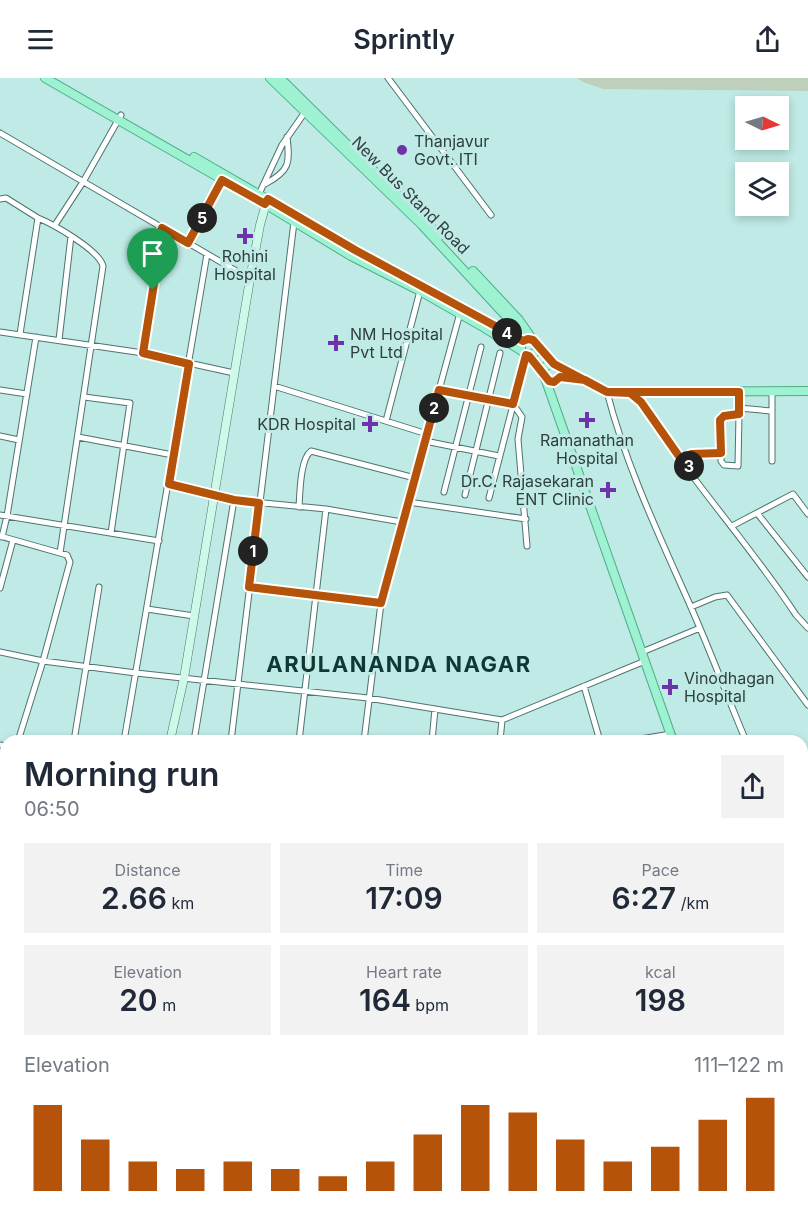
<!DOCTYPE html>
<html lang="en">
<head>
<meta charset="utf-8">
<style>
  :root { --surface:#fff; --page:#f2f2f3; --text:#1f2937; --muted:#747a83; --accent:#b45309 }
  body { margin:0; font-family:Inter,sans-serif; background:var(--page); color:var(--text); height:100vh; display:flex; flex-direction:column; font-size:22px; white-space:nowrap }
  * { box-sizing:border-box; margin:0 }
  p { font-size:20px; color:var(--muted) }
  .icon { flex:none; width:33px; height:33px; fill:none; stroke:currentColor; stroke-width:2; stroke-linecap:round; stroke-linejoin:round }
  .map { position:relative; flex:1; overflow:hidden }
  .sheet { position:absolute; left:0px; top:657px; width:808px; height:486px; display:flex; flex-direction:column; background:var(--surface); border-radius:18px 18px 0 0; box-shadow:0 3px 9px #0003 }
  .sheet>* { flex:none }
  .needle { width:39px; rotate:95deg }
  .tools { position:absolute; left:735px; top:18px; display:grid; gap:12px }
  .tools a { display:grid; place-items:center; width:54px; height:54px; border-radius:0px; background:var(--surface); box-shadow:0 3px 9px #0003; font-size:30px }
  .pin { position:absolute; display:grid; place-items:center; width:51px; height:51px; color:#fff; margin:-62px -26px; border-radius:50% 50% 50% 0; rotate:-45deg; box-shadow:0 0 6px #0007 }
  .pin .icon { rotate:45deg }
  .km { position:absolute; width:30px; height:30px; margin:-15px; border-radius:50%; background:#222; color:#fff; font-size:16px; line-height:30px; text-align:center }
  .round { display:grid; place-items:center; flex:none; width:63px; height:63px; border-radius:0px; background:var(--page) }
  .headline { display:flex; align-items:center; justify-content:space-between; height:102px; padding:0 24px }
  h1 { font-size:33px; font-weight:600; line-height:45px }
  .figures { display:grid; grid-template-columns:repeat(3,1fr); gap:9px; height:102px; padding:6px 24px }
  .figures div { display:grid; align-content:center; border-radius:0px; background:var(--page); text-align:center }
  .figures b { font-size:30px; font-weight:600 }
  .figures small { font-size:16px; font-weight:400 }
  .figures p { font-size:16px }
  .chart { height:168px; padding:12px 24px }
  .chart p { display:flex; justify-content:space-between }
  .chart svg { width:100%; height:108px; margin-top:6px; stroke:var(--accent); stroke-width:6 }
  header { display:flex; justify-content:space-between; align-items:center; height:78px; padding:0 24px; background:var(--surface); font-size:27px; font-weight:600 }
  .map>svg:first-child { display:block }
  .green { fill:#becfbb }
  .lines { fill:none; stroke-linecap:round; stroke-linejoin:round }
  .street-casing { stroke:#4e7470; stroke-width:7 }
  .secondary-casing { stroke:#4e7470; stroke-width:9 }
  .primary-casing { stroke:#4dae8a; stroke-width:10 }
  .street { stroke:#fff; stroke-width:5 }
  .secondary { stroke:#cef8e8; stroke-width:8 }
  .primary { stroke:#9ef2d1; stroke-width:8 }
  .rail { stroke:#607a77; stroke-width:1.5; stroke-dasharray:10 10; stroke-linecap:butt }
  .primary-bridge-casing { stroke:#4dae8a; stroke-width:10; stroke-linecap:butt }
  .primary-bridge { stroke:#9ef2d1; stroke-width:8 }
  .route-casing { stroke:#fff; stroke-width:12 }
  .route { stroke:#b45309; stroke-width:8 }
  .poi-dot { fill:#6d33aa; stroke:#bfeae5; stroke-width:2 }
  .labels { text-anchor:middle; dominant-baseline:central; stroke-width:6; stroke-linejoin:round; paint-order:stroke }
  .poi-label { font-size:16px; fill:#2e3f3d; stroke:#bfeae5; text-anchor:start }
  .street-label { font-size:16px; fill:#2e3f3d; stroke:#bfeae5 }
  .district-label { font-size:22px; font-weight:bold; letter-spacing:1.5px; fill:#0f3734; stroke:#bfeae5 }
</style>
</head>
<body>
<header><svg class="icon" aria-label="menu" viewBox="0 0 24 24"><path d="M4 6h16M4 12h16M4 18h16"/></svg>Sprintly<svg class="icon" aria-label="share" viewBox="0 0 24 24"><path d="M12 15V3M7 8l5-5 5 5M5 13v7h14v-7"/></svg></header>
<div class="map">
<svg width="808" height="1143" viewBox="0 0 808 1143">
  <rect width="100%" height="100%" fill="#bfeae5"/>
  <path class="green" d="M577,0h231v13l-205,-2 -20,-7z"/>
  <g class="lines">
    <defs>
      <path id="street" d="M388,0l103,137
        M0,55l250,146
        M265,106c25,-13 25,-21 22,-47
        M259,116l23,-49 23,-33
        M0,121l6,-1 32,20
        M55,147l28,-43 38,-67
        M188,165l34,-63
        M0,254l143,21 91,20
        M20,256l18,-116c15,6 61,32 65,48l-43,287
        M59,262l12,-104
        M143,275l19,-125
        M274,308l153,48
        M0,312l27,4
        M439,312l74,14 9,13 -4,22 9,107
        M607,314c19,74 52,143 83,213 20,45 37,91 56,136
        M630,315c25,22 41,54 61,81 35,47 73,92 105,141l12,13
        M84,319l46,6 -19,130
        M739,330l32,3
        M386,343l34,-130
        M0,358l19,4
        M78,359l95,18
        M425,363l74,15
        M721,375v8l3,4 14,1 1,-52
        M772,383v-69
        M690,394l-2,-15 3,-3 30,-1 -1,-33 4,-4 15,-2v-22
        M169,406l65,16 92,9 76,13
        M444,414l37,-145
        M465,417l35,-142
        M489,420l37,-143
        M408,424l118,17
        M299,429c1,-14 1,-48 12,-56l104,27
        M757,435l51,64
        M0,437l159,26
        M732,448l61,-32 15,20
        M0,458l67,19 3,7 -27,99 -25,80
        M2,459l5,-21 29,-179
        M249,509l132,16
        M0,510l13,-48
        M691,529l24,-10 12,-2 81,110
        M147,531l47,7
        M0,574l43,9 93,12 232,25 134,22
        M642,574l58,-24
        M584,608l16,55
        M74,663l25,-154
        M124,663l83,-487
        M194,663l40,-241
        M231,663l63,-519
        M299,663l27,-232
        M364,663l17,-138 79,-290
        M432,663l3,-32
        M500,663l2,-21 143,-59
        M628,663l43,-7
        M0,667l6,1
        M0,707l6,1
        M802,742l6,1
        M802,824l6,2
        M802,836l6,1
        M0,979h6
        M0,982l6,23
        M0,1028l6,-4
        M0,1055l6,-4
        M0,1069l6,16
        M0,1124l6,8
        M10,1137l5,6
        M113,1137l3,6
        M132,1137v6
        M162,1137l9,6
        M243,1137v6
        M546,1137v6
        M51,1143l24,-6
        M186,1143l22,-6
        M446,1143l24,-6
        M599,1143l1,-6
        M717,1143l1,-6"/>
      <path id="secondary" d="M170,663l14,-63 66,-399 10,-54 7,-25
        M0,896l6,1
        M785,1137v6"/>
      <path id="primary" d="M45,0l220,126 86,52 69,35 63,36 39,24
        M270,0l151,146 84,91 10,11 8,15
        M280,0l160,158
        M194,79l161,93 168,91
        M473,193l46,49 14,20
        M521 269a8 8 0 1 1 16 0a8 8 0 1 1-16 0Z
        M537,268l17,18
        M529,278l15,18
        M543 295a9 9 0 1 1 18 0a9 9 0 1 1-18 0Z
        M560,289l47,25 201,-1
        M545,300l128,363
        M802,1014l6,2"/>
    </defs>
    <use href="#street" class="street-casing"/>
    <use href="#secondary" class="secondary-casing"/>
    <use href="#primary" class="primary-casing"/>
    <use href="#street" class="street"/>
    <use href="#secondary" class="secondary"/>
    <use href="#primary" class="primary"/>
    <path class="rail" d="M806,1143l2,-3"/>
    <defs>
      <path id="primary-bridge" d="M791,1137v6"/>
    </defs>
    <use href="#primary-bridge" class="primary-bridge-casing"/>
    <use href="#primary-bridge" class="primary-bridge"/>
  </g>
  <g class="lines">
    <defs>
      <path id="route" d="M153,212l-10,63 46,11 -20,120 65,16 25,3 -10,84 132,16 58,-213 74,14 13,-49 3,1 20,25 5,1 6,-5 25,3 22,12 23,1 11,9 49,70 -2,-14 3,-4 30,-1 -1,-33 4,-4 15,-2v-22h-132l-53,-28 -21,-24 -5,-1 -5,2 -168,-91 -87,-51 -3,5 -43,-24 -34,63 -26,-15 -9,62"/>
    </defs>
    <use href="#route" class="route-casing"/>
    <use href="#route" class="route"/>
  </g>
  <g class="poi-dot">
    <circle cx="402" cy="72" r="6"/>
    <path d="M242 149h6v6h6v6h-6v6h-6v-6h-6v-6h6z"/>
    <path d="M333 256h6v6h6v6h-6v6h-6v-6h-6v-6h6z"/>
    <path d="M584 333h6v6h6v6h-6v6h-6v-6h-6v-6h6z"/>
    <path d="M367 337h6v6h6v6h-6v6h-6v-6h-6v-6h6z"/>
    <path d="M605 403h6v6h6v6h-6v6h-6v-6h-6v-6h6z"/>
    <path d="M667 600h6v6h6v6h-6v6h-6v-6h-6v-6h6z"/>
  </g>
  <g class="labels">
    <g class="poi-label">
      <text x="414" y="63">Thanjavur<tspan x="414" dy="18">Govt. ITI</tspan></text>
      <text x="245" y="178" text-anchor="middle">Rohini<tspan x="245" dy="18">Hospital</tspan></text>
      <text x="350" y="256">NM Hospital<tspan x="350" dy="18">Pvt Ltd</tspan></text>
      <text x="356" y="346" text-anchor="end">KDR Hospital</text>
      <text x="587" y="362" text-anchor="middle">Ramanathan<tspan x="587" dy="18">Hospital</tspan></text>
      <text x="594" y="403" text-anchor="end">Dr.C. Rajasekaran<tspan x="594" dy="18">ENT Clinic</tspan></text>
      <text x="684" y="600">Vinodhagan<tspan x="684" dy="18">Hospital</tspan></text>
    </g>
    <g class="street-label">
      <text transform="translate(411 117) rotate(45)">New Bus Stand Road</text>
    </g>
    <g class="district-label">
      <text x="399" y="586">ARULANANDA NAGAR</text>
    </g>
  </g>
</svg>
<div class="tools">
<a><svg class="needle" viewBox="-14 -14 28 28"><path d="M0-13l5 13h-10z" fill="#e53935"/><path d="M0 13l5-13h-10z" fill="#747a83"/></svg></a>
<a><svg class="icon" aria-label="layers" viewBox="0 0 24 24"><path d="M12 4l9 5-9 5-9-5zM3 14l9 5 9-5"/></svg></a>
</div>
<div class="pin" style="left:153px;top:212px;background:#1e9e55"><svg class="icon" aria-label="arrive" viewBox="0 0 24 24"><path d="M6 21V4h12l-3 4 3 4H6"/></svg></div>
<b class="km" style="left:253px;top:473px">1</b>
<b class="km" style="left:434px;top:330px">2</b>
<b class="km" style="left:689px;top:388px">3</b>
<b class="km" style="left:507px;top:255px">4</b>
<b class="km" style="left:202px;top:140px">5</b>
<section class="sheet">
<div class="headline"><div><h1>Morning run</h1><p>06:50</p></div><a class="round"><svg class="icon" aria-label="share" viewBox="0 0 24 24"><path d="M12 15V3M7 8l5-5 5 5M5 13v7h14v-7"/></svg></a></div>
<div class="figures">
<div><p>Distance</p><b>2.66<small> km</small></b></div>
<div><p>Time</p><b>17:09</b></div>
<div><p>Pace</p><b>6:27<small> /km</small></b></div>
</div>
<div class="figures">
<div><p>Elevation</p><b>20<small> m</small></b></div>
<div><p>Heart rate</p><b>164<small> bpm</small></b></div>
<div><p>kcal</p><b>198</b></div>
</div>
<div class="chart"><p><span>Elevation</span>111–122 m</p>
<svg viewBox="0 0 160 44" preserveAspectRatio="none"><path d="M5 44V9M15 44V23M25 44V32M35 44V35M45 44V32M55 44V35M65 44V38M75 44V32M85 44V21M95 44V9M105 44V12M115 44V23M125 44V32M135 44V26M145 44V15M155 44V6"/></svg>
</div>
</section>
</div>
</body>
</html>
